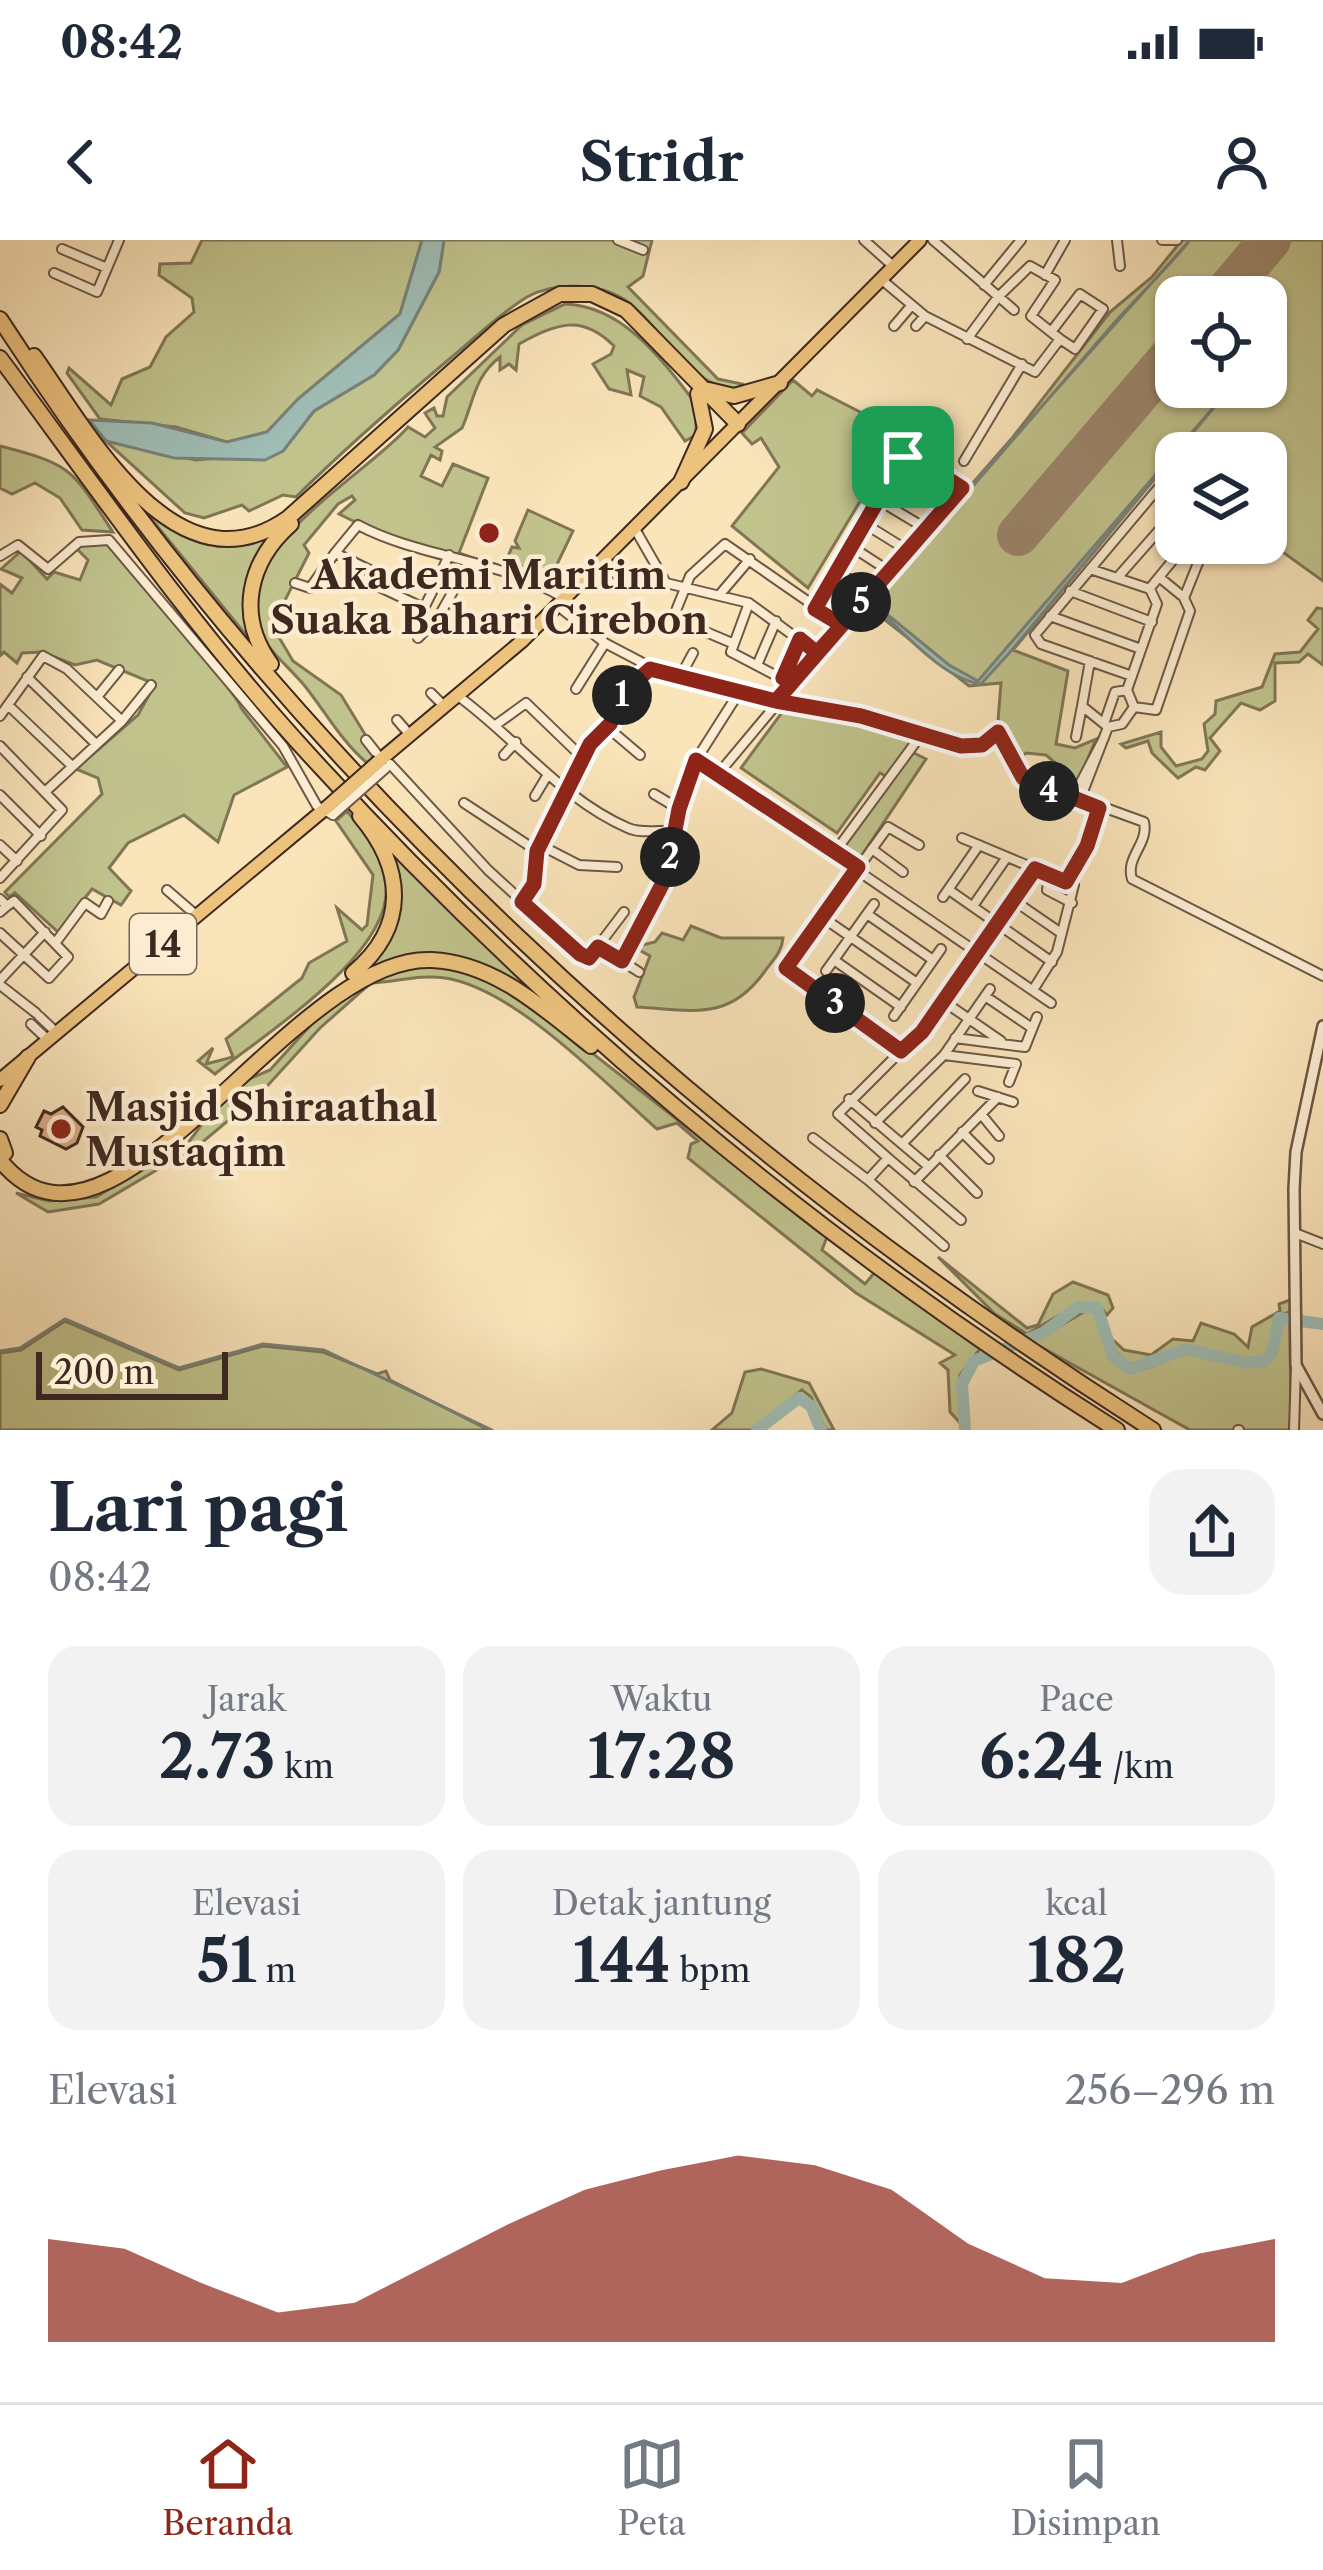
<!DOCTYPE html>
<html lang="id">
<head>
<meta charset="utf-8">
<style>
  :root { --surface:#fff; --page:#f2f2f3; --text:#1f2937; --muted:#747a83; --line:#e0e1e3; --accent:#8f2418 }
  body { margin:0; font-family:"Libre Caslon Text",serif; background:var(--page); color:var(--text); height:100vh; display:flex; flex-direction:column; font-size:45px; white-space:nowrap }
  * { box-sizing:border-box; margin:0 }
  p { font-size:39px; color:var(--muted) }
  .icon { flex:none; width:66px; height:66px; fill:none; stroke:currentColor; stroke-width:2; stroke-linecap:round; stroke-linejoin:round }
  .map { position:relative; height:1190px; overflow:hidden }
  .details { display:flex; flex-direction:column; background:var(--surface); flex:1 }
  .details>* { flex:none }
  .fabs { position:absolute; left:1155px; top:36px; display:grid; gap:24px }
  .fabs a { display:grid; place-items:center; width:132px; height:132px; border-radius:24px; background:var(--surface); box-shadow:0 3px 9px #0004; font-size:60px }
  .scale { position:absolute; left:36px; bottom:30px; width:192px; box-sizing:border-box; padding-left:12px; border:6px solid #3e281f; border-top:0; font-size:33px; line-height:42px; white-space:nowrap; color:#3e281f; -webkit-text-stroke:9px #fcedd2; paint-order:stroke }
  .pin { position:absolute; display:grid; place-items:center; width:102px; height:102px; color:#fff; margin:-51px; border-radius:24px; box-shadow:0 6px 18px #0006 }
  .km { position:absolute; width:60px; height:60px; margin:-30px; border-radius:50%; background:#222; color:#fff; font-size:33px; line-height:60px; text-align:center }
  .round { display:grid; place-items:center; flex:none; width:126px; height:126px; border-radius:36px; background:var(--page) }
  .overview { display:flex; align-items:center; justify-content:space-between; height:204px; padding:0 48px }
  h1 { font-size:66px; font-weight:700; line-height:90px }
  .figures { display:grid; grid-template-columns:repeat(3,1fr); gap:18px; height:204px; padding:12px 48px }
  .figures div { display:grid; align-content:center; border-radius:30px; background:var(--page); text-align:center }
  .figures b { font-size:60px; font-weight:700 }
  .figures small { font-size:33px; font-weight:400 }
  .figures p { font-size:33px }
  .chart { height:336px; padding:24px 48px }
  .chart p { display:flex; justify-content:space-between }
  .chart svg { width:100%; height:216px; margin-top:12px; fill:var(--accent); opacity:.7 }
  .status { display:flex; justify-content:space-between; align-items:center; height:84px; padding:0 60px; background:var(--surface); direction:ltr }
  .status svg { height:33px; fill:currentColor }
  header { display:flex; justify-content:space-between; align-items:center; height:156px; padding:0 48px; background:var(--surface); font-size:54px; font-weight:700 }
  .tabs { display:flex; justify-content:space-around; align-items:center; height:168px; border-top:3px solid var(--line); background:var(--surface); font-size:33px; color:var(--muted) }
  .tabs a { display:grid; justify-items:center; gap:6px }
  .tabs .active { color:var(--accent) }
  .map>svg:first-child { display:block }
  .green { fill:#c1c38d; stroke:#807656; stroke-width:3 }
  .water { fill:#9fbeb6; stroke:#78827a; stroke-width:3 }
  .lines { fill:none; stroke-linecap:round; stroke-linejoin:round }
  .stream { stroke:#78827a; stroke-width:3 }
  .river { stroke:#9fbeb6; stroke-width:12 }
  .runway { stroke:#9c866c; stroke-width:42 }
  .building { fill:#dfac87; stroke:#3e281f; stroke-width:3 }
  .minor-casing { stroke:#6d5746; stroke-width:12 }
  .tertiary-casing { stroke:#6d5746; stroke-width:14 }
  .trunk-casing { stroke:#3e281f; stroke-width:16 }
  .motorway-casing { stroke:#3e281f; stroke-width:18 }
  .minor { stroke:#fcedd2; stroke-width:8 }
  .tertiary { stroke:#fcedd2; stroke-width:9 }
  .trunk { stroke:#edc27d; stroke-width:12 }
  .motorway { stroke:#edc27d; stroke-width:14 }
  .minor-bridge-casing { stroke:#6d5746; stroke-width:12; stroke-linecap:butt }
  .trunk-bridge-casing { stroke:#3e281f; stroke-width:16; stroke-linecap:butt }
  .minor-bridge { stroke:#fcedd2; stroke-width:8 }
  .trunk-bridge { stroke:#edc27d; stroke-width:12 }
  .route-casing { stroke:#fff; stroke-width:24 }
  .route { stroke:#8f2418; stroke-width:15 }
  .poi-dot { fill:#8f2418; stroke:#fcedd2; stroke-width:4.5 }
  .labels { text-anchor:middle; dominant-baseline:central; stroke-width:9; stroke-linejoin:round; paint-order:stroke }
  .shield { fill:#fcedd2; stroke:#776355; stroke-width:3 }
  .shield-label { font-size:36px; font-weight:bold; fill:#3e281f }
  .poi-label { font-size:39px; font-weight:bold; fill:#3e281f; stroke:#fcedd2 }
</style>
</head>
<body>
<div class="status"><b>08:42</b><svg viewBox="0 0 49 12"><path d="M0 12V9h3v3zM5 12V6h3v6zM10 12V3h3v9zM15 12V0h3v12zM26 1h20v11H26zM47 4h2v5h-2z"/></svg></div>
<header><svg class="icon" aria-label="back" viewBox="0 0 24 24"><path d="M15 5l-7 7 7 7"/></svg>Stridr<svg class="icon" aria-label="person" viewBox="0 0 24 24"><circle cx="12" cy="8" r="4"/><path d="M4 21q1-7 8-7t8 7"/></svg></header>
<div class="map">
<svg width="1323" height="1190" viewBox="0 0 1323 1190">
  <rect width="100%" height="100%" fill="#fae4ba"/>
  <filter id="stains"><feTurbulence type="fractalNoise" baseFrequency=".00167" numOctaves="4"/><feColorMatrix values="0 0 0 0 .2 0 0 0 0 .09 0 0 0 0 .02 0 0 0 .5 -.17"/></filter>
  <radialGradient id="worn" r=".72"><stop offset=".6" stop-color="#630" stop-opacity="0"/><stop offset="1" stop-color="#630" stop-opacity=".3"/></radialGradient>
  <path class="green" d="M202,0h220l-22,74 -102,85 -31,33 -40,10 -51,-15 -76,-8 -33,-46 2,-5 42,37 11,-26 28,-12 16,-30 28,-25 -2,-14 -33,-23 1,-11 31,-1z
    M444,0h169l29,13 -19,-13h29l-9,36 -15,11 90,92 24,5 -5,7c-51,-6 -73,-63 -112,-91 -27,-18 -70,-18 -98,-3 -28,17 -54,43 -80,64 -52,44 -103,88 -151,136l-13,-2 -34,16 -7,-6 -38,13 -19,-5 -79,-72 90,19 87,-9 31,-40 60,-36 24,-25 41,-78z
    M1182,0h69l-48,57h-27v31l-168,198 22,17 146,-170v14h90v-90h-25l49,-57h33v341l-57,-41v-87h-90l-163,197 55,21 -12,73 19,4 21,-9 -24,58 -24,-9 11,-22 -13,-11 -20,-2 -11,9 -17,-41 3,-38 -32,3 -103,-81 147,-168 97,-125 42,-35z
    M565,64c59,2 98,57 131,100v31l-11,6 -24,-34 -21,-11 4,-19 -17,-7 4,25 -22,-6 -16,-25 18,-10 3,-8c-33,-33 -58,-22 -95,-2l-3,26 -7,-6 -9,6v-13c-26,20 -26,44 -38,71l-27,19 7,4 -2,9 -9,-5 -10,21 21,10 11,-22 35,14 -29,75 96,34 -2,2c-70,-28 -147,-40 -214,-75l16,-14 -3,-4 -14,8 -34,41 5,8 -26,51 10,12 -16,18 16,27 48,34 36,59 -10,9c-26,-22 -42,-52 -63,-78 -16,-19 -35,-33 -46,-56 -35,-76 110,-155 150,-202l17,10 10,-9 -10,-15 9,-5 3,8h6l4,-19 75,-72z
    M793,140l19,16 5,-6 84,43 -93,155 -76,-62 47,-59 -18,-29 -9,6 -10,-11z
    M0,206c74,19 71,23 113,86l-31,-2 -22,-32 -25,-15 -23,11 -12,-6z
    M140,265c71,43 58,39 143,21l-27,33 -1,87z
    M528,270l45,21 -22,46 -45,-16 6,-14 7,1 -4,-7z
    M103,301c16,13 136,155 138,167l46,59 -53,28 -16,47 -34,-27 -56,28 -19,25 22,23 -10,14 -29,-16 -34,43 -43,-39 -6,4 -4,-5 97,-98 -4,-16 -22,-9 62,-54 17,-31 -58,-24 -22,5 -33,-13 -20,1 -5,10 -13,-11 -4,4v-72l12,9 10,-15 -21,-9 20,-18 26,28 7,-7 26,8 8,-20 -13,-13z
    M1317,368l6,1v56l-15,-11 -9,8 -24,1v38l-15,9 -19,-7 -31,35 10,13 -15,19 -9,-3 -18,11 -26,-25 -4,-12 -22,7 -5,-4 40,-12v15l15,19 26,-7 6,-8 -4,-27 11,-10 1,-13 46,-14 13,-33 25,-2 18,-23 -10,-9z
    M786,467l71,11 59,20 -29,39 -7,-4 -43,60 -96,-65z
    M912,512l14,7 -68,102 -16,-13z
    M347,571c18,22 36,45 39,74 7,69 -122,149 -171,189l-17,-13 15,-13 -7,16 27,-7 -7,-18 76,-61 7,-15 38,-22 -10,-33 25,22 5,-5 6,-50 -37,-54z
    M386,605l184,175c-65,-41 -136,-82 -211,-46 35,-49 57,-69 27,-129z
    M691,686l30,12h62c-1,14 -10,22 -18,33 -36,51 -72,39 -128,36l-3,-10 16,-41 -16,-9 21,-5 7,-9 21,7z
    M434,723l53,14 40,25 300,235 -5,13 43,34 10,-12 105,77 -20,26 1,49 -11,-12 -2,-42 -8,-7 15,-8 -99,-62 -168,-135 3,-14 7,-3 -21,-18 -20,6c-52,-46 -143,-141 -212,-151 -25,-4 -49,4 -74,5l-51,45 -60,66 -61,51 -100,59 -51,8 -32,-19 33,8 47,-4 92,-54 29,-39 25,-22 28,-12 57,-63 38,-27z
    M938,1017l89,71 11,-3 15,-31 20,-12 35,13 5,13 -6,7 -8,-10h-22l-50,29 -32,-20z
    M1293,1059v12l-16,5 -8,36 -6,6 -17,2 -60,-14 -55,20 -18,-17 -1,-10 12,11 27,5 22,-16 20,2 8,-18 33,11 14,13 4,-20 28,-16 -1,-7z
    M1089,1069l12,8 9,41c26,29 50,-1 79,-6 26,-4 50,14 77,11l8,-9 7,-33h9l1,109h-101l-158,-88z
    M65,1081l114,49 84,-24 60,6 54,22 9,-3 4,9 99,50h-489v-77l21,-3z
    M761,1129l48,14 25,47h-8l-15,-33 -9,-7 -50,40h-40l20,-17 13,-41z"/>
  <path class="water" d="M422,0h22l-5,32 -41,78 -24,25 -60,36 -31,40 -18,9 -91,-2 -68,-17 -17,-21 63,3 75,19 40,-10 31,-33 102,-85z
    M1190,0c-23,29 -50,54 -75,82 -81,93 -161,187 -243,280l77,63 29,16 253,-294 -220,264 -30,33c-39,-5 -81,-56 -111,-82 105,-122 213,-242 320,-362z"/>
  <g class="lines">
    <path class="stream" d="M0,1111l20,-3 45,-29 114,49 84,-24 61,6 168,80"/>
    <path class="river" d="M757,1190l42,-32 12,8 10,24
      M965,1190l-3,-46 12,-23 69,-28 35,-26 19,1 16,48 17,13 56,-20 60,14 19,-2 7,-8 7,-35 44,6"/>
    <path class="runway" d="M1222,57l48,-57
      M1018,295l158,-185"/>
  </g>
  <path class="building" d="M63,867l20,20 -6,16 -11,6 -26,-13 2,-6 -6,-3 8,-16 7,3z"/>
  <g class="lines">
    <defs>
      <path id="minor" d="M618,0l25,10
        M864,0l29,26
        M933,0l81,70
        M1117,0l3,26
        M1162,0h15
        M62,9l45,19
        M54,33l43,19 22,-52
        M1045,35l20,-35
        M882,40l43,36 110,56 25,-33 15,10 28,-40 -23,-15 -29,38
        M984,45l37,-45
        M894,86l17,-20
        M916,86l9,-10
        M967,99l31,-42 32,-31 25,14 -24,36 29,23
        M964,221l58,-97
        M893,236l51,32
        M880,261l45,27
        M865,284l42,26
        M635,289l31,54 83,20 68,50
        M852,307l37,24
        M449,315l-14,31 -61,-14 -39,-19 23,-28c64,34 145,34 207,74
        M0,316l18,-11 30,24 31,-27 30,-2 174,206 34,60 16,9
        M353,321l-3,12 74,35 11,-22
        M601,323l33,24 21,-19
        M1090,329l60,20 7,15 -30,86 7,17 -12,17 -14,3
        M837,332l34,20
        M1159,337l22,18
        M1117,338l59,-67
        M295,343l15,5 25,-35
        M1150,348l37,-45
        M1070,351l82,31
        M721,353l29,-34
        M823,356l28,18
        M749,363l-18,49 61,32
        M558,366l47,37 59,31 197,42 100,29h22l17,-12 23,45 121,44c5,22 -19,35 -12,57l191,97
        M1050,376l91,33
        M418,398l21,-22 30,-53
        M732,403l-59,-25 17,-42 35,-32 117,81
        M1090,421l-8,45 26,21
        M758,423l18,-42
        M1132,436l-91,-32 -6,-9 141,-168
        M27,437l69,67
        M680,437l13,-24
        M783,438l17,-39
        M576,449l29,-46
        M431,453l13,13
        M738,454l-42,66 355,243
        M458,456c58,42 103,103 170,132 13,6 32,2 47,3
        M97,457l22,-27
        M8,465l64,61
        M1134,467l22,3 34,-99 -6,-13 22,-55
        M0,476l43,-60 24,13 55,52
        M397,480l13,15
        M1105,481l10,-29 12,-2
        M497,484l29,-21 57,55
        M607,487l33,28
        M1076,497l6,-31
        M366,500l15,19
        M0,506l62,64 -62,68
        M504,515l12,-13
        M390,524l98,106 92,84 10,3 34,-45
        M719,533l241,-288 -55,-30 -90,154
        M46,551l76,-70 29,-36
        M654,554l25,15
        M0,555l41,41
        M535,556l12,-20
        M1072,559l32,-61
        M1079,562l29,-75
        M464,563l73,48
        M962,598l112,47 -17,67 -24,38
        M0,605l17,16
        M540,605l39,20 38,2
        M919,605l-31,-18 -102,141 115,83 -63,63 50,44 -20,22 76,66
        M872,609l31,23
        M835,612l86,-117
        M1071,632l18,-37
        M1049,635l-2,15 25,13
        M1066,641l21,-35 12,-38
        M167,650l30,26
        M949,650l103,72
        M943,657l36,-52
        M0,659l7,7 -7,6
        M1013,660l48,33
        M522,662l12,-18 3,-33 53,-107 20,-20 18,-38 22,-17
        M973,666l34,-49
        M867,674l66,46
        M822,677l95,66
        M0,693l49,45 19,-21 -54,-56 -7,5
        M56,702l29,-39 16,11 7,-13
        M598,707l24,14
        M834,720l67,47
        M826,731l48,-67
        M639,732l-17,-11 44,-84 13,-68 17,-49
        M0,740l45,-48
        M0,745l36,28
        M985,756l47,32
        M943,761l58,40
        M39,776l18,17
        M894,776l47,-67
        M31,784l16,15
        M955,798l70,9 12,-30
        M901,811l21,-19 113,-163
        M944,815l72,9 -7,18
        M978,851l35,11
        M849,859l79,67
        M981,874l18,22
        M875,883l69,-68 46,-66
        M962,892l27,27
        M813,898l55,42
        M902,904l63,-65
        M939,915l38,38
        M888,918l73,62
        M914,942l84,-85
        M1295,993l28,11
        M1238,1190h1
        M1294,1190l2,-64"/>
      <path id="tertiary" d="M1323,786l-27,126 -2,37 2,176 27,49"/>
      <path id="trunk" d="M379,521l143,-120 398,-401
        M0,840l326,-272"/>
      <path id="motorway" d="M0,79c289,448 705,826 1153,1111
        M34,116c55,77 142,241 254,162l216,-193 56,-31h32l34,16 112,114
        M0,118c95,128 186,260 294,380 240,267 519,500 823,692
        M709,150l25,6 46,-13
        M681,242l24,-53 -7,-35
        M271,424c-35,-48 -23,-102 20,-140
        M353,733c55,-46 52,-104 7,-157
        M0,865l28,-48
        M0,899l5,14
        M0,920c112,140 290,-207 432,-200 63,3 112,49 159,86"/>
    </defs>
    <use href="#minor" class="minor-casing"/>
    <use href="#tertiary" class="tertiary-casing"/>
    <use href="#trunk" class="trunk-casing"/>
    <use href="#motorway" class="motorway-casing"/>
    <use href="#minor" class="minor"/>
    <use href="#tertiary" class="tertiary"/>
    <use href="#trunk" class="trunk"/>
    <use href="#motorway" class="motorway"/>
    <defs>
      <path id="minor-bridge" d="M333,575l53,-47"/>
      <path id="trunk-bridge" d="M326,568l53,-47"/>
    </defs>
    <use href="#minor-bridge" class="minor-bridge-casing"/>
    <use href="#trunk-bridge" class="trunk-bridge-casing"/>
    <use href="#minor-bridge" class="minor-bridge"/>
    <use href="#trunk-bridge" class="trunk-bridge"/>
  </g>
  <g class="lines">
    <defs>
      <path id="route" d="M903,217l-88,152 27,16 -66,76 -126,-32 -27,24 -13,31 -20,20 -53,107 -3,33 -12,18 58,52 9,4 9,-11 24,14 44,-84 13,-68 17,-49 162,107 -72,101 115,83 21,-19 113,-163 31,13 21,-36 12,-38 -76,-30 -25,-46 -16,13 -21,1 -100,-30 -85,-15 15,-17 -8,-6 17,-39 17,14c49,-54 97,-110 145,-165l-54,-35 -5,4"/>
    </defs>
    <use href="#route" class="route-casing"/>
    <use href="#route" class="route"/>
  </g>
  <g class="poi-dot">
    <circle cx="489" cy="293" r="12"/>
    <circle cx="61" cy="889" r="12"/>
  </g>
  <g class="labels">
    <rect class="shield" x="130" y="674" width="66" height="60" rx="9"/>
    <g class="shield-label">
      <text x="163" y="704">14</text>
    </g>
    <g class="poi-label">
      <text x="489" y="335">Akademi Maritim<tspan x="489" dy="45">Suaka Bahari Cirebon</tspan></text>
      <text x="85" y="867" text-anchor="start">Masjid Shiraathal<tspan x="85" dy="45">Mustaqim</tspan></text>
    </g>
  </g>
  <rect width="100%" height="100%" filter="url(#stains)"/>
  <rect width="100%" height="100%" fill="url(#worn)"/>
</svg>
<div class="fabs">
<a><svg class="icon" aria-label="locate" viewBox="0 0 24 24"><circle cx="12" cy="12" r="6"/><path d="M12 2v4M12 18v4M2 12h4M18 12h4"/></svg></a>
<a><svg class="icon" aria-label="layers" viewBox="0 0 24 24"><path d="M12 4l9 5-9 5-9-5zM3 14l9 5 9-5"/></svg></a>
</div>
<div class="scale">200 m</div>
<div class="pin" style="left:903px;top:217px;background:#1e9e55"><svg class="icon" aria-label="arrive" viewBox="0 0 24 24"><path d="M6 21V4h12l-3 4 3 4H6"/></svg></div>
<b class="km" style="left:622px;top:455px">1</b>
<b class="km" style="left:670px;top:617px">2</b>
<b class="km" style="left:835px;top:763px">3</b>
<b class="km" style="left:1049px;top:551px">4</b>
<b class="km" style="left:861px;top:362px">5</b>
</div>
<section class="details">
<div class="overview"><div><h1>Lari pagi</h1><p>08:42</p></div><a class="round"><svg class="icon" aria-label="share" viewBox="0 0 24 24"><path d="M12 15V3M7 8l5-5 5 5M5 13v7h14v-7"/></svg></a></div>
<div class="figures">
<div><p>Jarak</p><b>2.73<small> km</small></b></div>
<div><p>Waktu</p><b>17:28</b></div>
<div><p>Pace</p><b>6:24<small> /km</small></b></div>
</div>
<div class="figures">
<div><p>Elevasi</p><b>51<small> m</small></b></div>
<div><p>Detak jantung</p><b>144<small> bpm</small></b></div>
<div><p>kcal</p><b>182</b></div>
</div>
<div class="chart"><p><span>Elevasi</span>256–296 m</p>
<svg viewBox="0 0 160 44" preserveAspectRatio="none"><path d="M0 44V23L10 25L20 32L30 38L40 36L50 28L60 20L70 13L80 9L90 6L100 8L110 13L120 24L130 31L140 32L150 26L160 23V44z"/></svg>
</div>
</section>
<nav class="tabs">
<a class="active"><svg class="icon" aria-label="home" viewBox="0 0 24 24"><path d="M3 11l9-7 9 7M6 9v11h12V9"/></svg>Beranda</a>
<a><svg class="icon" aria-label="map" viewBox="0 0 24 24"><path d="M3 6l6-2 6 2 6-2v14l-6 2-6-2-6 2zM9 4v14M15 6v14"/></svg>Peta</a>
<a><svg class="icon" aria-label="saved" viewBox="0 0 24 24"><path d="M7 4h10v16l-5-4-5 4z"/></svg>Disimpan</a>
</nav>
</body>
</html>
